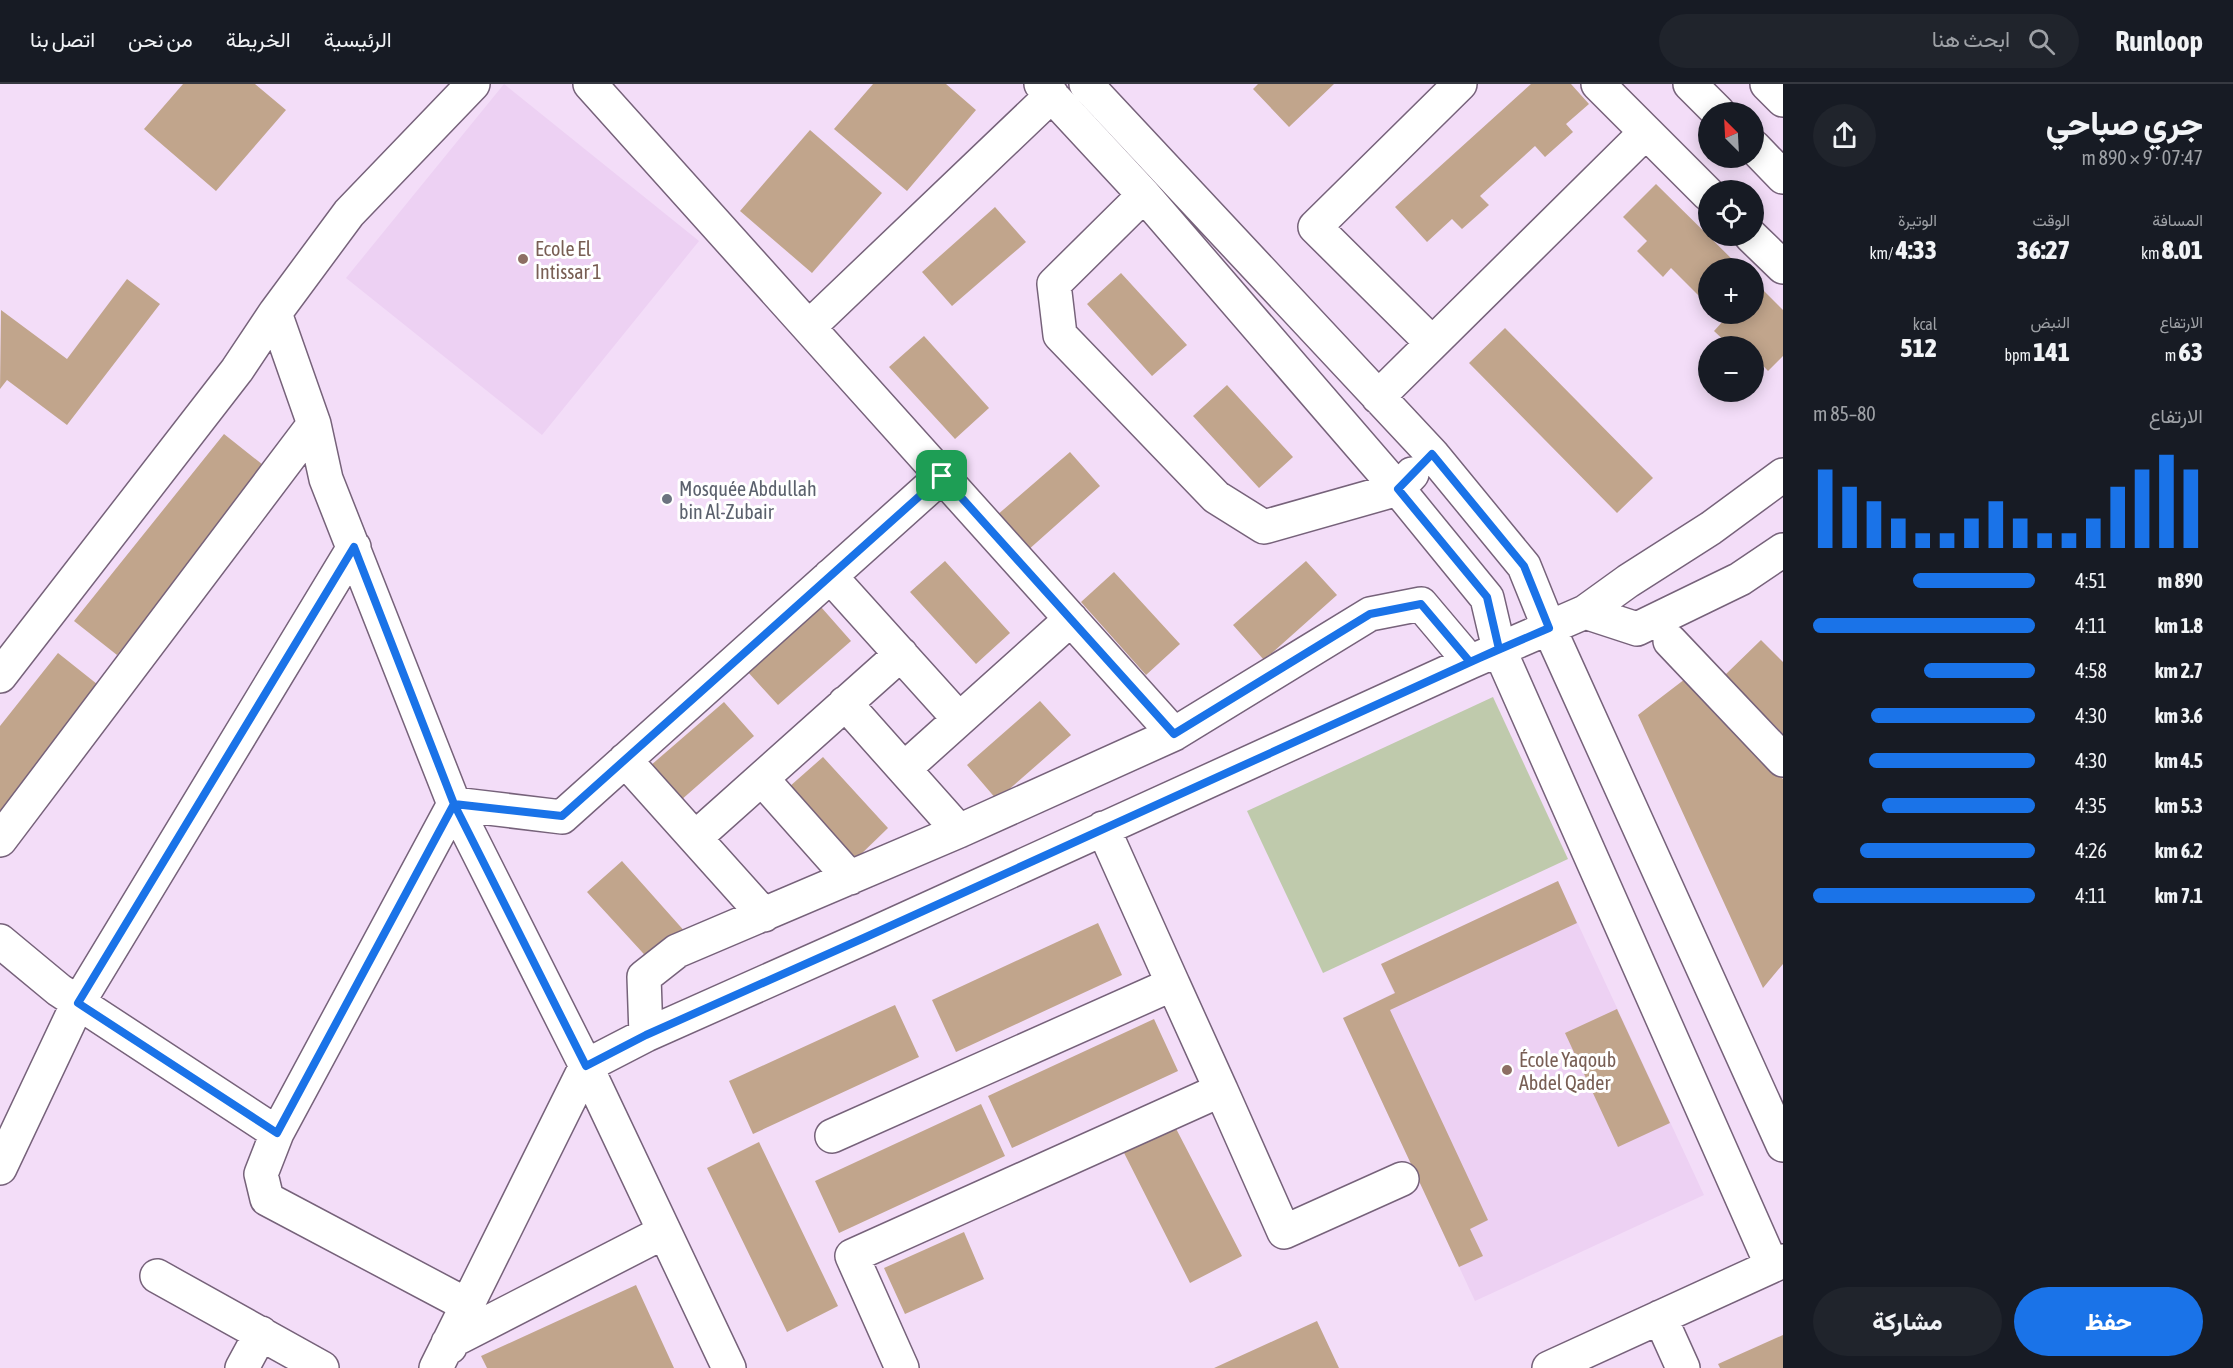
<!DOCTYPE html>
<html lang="ar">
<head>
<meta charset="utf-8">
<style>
  :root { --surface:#171b24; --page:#20242c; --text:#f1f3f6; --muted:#9ea1a6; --line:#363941; --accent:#1a73e8 }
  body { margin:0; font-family:"Asap Condensed",Vazirmatn,sans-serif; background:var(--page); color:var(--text); direction:rtl; height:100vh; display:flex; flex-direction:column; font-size:22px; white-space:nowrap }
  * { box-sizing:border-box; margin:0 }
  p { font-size:20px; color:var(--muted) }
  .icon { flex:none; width:33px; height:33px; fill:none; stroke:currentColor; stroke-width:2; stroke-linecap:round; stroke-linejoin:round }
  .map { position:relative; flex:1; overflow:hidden; direction:ltr }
  .sheet { display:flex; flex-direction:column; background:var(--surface); width:450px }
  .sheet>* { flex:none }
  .needle { width:39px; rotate:336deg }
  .controls { position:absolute; left:1698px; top:18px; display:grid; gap:12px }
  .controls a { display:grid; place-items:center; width:66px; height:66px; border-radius:50%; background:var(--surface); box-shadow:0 3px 15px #0003; font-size:30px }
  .pin { position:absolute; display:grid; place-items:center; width:51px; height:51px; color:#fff; margin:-26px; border-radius:12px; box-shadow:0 3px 9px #0006 }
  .round { display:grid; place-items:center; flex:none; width:63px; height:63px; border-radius:32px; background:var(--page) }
  .summary { display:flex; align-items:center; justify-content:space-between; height:102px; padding:0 30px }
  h1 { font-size:33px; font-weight:800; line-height:45px }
  .figures { display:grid; grid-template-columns:repeat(3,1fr); gap:9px; height:102px; padding:6px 30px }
  .figures div { display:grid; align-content:center }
  .figures b { font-size:26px; font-weight:800 }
  .figures small { font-size:16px; font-weight:400 }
  .figures p { font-size:16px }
  .chart { height:168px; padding:12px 30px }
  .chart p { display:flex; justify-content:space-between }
  .chart svg { width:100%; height:108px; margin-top:6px; stroke:var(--accent); stroke-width:6 }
  .primary-button { display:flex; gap:12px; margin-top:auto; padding:12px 30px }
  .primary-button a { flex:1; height:69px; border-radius:36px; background:var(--accent); color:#fff; font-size:24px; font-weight:800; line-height:69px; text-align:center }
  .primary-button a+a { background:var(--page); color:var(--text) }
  ul { padding:0 30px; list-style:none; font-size:20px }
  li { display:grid; grid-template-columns:96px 72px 1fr; align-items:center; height:45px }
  li i { height:15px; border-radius:8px; background:var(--accent) }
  header { display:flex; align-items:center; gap:36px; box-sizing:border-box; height:84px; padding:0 30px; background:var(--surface); border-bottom:2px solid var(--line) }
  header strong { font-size:28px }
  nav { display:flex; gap:33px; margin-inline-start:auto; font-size:21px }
  .search { width:420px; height:54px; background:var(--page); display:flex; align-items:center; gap:15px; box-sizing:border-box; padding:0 21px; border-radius:33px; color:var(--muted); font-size:22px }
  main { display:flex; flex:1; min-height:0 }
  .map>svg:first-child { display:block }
  .built { fill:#edd1f3 }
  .green { fill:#bfcaac }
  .building { fill:#c1a58c }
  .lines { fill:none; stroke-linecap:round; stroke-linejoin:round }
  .minor-casing { stroke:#76627a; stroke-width:36 }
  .major-casing { stroke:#76627a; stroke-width:36 }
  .minor { stroke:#fff; stroke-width:33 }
  .major { stroke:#fff; stroke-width:33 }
  .route-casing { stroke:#fff; stroke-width:12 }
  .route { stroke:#1a73e8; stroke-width:8 }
  .education-dot { fill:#8d6e63; stroke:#fff; stroke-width:2 }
  .worship-dot { fill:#6b7280; stroke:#fff; stroke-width:2 }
  .labels { text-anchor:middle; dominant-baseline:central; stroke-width:6; stroke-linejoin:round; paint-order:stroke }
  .education-label { font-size:20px; fill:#785e54; stroke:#fff; text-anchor:start }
  .worship-label { font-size:20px; fill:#5b616d; stroke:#fff; text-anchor:start }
</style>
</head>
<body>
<header>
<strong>Runloop</strong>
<div class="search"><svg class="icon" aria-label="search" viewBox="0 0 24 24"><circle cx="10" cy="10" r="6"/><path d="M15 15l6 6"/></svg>ابحث هنا</div>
<nav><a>الرئيسية</a><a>الخريطة</a><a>من نحن</a><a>اتصل بنا</a></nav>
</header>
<main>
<section class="sheet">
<div class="summary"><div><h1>جري صباحي</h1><p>07:47 · 9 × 890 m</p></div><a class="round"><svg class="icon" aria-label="share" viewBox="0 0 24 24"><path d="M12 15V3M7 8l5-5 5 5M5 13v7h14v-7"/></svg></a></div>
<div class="figures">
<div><p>المسافة</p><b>8.01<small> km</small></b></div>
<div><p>الوقت</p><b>36:27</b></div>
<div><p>الوتيرة</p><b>4:33<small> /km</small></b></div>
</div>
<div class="figures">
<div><p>الارتفاع</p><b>63<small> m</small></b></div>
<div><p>النبض</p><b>141<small> bpm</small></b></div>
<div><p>kcal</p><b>512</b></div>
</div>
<div class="chart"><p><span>الارتفاع</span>80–85 m</p>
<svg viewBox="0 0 160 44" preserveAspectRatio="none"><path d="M5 44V12M15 44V19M25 44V25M35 44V32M45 44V38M55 44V38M65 44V32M75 44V25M85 44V32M95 44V38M105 44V38M115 44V32M125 44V19M135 44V12M145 44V6M155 44V12"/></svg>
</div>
<ul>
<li><b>890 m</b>4:51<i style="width:55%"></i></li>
<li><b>1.8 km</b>4:11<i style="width:100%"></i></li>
<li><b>2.7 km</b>4:58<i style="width:50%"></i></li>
<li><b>3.6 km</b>4:30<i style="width:74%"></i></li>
<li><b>4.5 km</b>4:30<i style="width:75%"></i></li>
<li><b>5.3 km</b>4:35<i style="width:69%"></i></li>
<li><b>6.2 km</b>4:26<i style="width:79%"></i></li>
<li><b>7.1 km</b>4:11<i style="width:100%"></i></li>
</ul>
<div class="primary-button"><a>حفظ</a><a>مشاركة</a></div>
</section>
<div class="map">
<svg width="1783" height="1284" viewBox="0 0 1783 1284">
  <rect width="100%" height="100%" fill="#f3ddf8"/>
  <path class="built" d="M504,0l195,157 -157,194 -196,-157z
    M1558,797l146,314 -229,106 -132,-283 51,-25 -13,-29z"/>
  <path class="green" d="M1493,613l75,162 -245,114 -76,-162z"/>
  <path class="building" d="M183,0h72l31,26 -70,81 -72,-62z
    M873,0h73l30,26 -69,81 -73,-62z
    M1258,0h76l-45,43 -36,-38z
    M1531,0h40l18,20 -23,20 7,8 -28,25 -10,-11 -55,50 9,9 -27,24 -10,-10 -25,23 -32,-35z
    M810,46l72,63 -70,80 -72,-62z
    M1656,100l85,84h-33v37l-37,-37 -8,9 -26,-26 10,-10 -24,-24z
    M995,123l31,35 -74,64 -30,-34z
    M1121,189l66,72 -35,31 -65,-72z
    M127,195l33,25 -93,121 -60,-45 -7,9 1,-79 66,49z
    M1754,197l29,29v46l-15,15 -14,-15v-10h-24l-16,-15 10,-11 -7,-6h37z
    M1505,244l148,150 -36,35 -148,-150z
    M924,252l65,72 -34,31 -66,-72z
    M1227,301l66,72 -34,31 -66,-72z
    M224,350l44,35 -151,186 -43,-34z
    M1070,368l30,34 -73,65 -31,-35z
    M945,477l65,72 -34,31 -66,-72z
    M1306,477l31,34 -73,65 -31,-35z
    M1114,488l66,72 -34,31 -65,-73z
    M821,523l30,34 -73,64 -31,-34z
    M1761,556l22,22v72l-58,-59z
    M58,569l44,35 -102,126v-88z
    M1685,595l98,100v185l-20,24 -125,-273z
    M1040,617l31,34 -74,65 -30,-35z
    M724,618l30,34 -74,65 -30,-35z
    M823,673l65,71 -33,32 -66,-73z
    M622,777l65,73 -34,30 -66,-72z
    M1558,797l19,42 -187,87 98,210 -18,9 13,27 -24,11 -116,-249 52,-25 -14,-29z
    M1098,839l24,52 -166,77 -24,-52z
    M895,921l24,52 -166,77 -24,-53z
    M1617,925l53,114 -52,24 -53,-114z
    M1154,935l24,52 -166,77 -24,-52z
    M981,1020l24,52 -166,77 -24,-52z
    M1170,1033l72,139 -52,27 -71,-140z
    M759,1058l79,164 -51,26 -80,-164z
    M964,1148l20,47 -79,35 -21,-46z
    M636,1201l38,83h-187l-6,-12z
    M1317,1237l22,47h-125z
    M1783,1251v33h-63l-2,-4z"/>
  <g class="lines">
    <defs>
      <path id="minor" d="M473,0l-124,129 -74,100 39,111 12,55 128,325 132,262 143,302
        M590,0l584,650
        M1041,0l103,111 254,294 89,109 12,51 273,617
        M1086,0l346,370 92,112 25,62 234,517
        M1646,48l62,62
        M1144,111l-90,89 6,51 156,162 48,30 134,-38 14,-15
        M1751,152l32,31
        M809,243l243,-232
        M1432,259l-117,-116 145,-143
        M1378,313l268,-265 -48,-48
        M830,492l129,143
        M1585,528l52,17 103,-50 43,-29
        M1670,557l113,119
        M0,592l237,-306 38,-57
        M845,619l114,128
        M625,676l139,155
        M904,685l167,-150
        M762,695l88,99
        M695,754l206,-184
        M0,756l314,-416
        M0,857l59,49 218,143
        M646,951l-2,-58 33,-26 282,-120 215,-97 196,-120 51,-10 49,58
        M1221,1006l63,142 118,-53
        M832,1052l341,-152 -70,-156
        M0,1084l78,-165 276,-456
        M157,1192l165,92
        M467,1221l-200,-106 -6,-25 16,-41 177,-329 108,13 380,-341
        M1660,1233l23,51
        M450,1263l-2,-4 216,-111
        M242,1284l19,-35
        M436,1284l150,-302 60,-31 220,-98 604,-275 115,-50 43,-31 83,-53 72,-53
        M902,1284l-50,-112 369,-166 -48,-106
        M1549,1284l234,-107"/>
      <path id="major" d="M1690,0l28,28
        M1767,0l16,16
        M1754,63l29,30"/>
    </defs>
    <use href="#minor" class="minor-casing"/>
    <use href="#major" class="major-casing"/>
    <use href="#minor" class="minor"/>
    <use href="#major" class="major"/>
  </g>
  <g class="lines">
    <defs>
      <path id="route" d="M942,392l-380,340 -108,-12 -177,329 -199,-130 276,-456 100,257 132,262 60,-31 220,-98 633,-288 -12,-52 -89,-108 34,-35 92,112 25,62 -79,34 -49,-58 -51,10 -196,120 -232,-258"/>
    </defs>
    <use href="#route" class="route-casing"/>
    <use href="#route" class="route"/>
  </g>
  <g class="education-dot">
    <circle cx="523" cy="175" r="6"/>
    <circle cx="1507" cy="986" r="6"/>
  </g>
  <circle class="worship-dot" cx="667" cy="415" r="6"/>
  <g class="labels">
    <g class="education-label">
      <text x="535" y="164">Ecole El<tspan x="535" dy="23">Intissar 1</tspan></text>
      <text x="1519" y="975">École Yaqoub<tspan x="1519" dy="23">Abdel Qader</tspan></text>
    </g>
    <g class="worship-label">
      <text x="679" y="404">Mosquée Abdullah<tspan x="679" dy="23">bin Al-Zubair</tspan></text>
    </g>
  </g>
</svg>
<div class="controls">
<a><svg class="needle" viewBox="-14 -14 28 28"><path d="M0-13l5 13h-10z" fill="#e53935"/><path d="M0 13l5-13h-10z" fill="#9ea1a6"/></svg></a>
<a><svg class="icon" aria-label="locate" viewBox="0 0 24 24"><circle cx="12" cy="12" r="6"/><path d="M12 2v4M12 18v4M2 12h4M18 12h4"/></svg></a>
<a>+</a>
<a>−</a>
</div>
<div class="pin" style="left:942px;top:392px;background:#1e9e55"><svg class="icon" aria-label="arrive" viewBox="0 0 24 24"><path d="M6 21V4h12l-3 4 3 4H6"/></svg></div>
</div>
</main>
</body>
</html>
